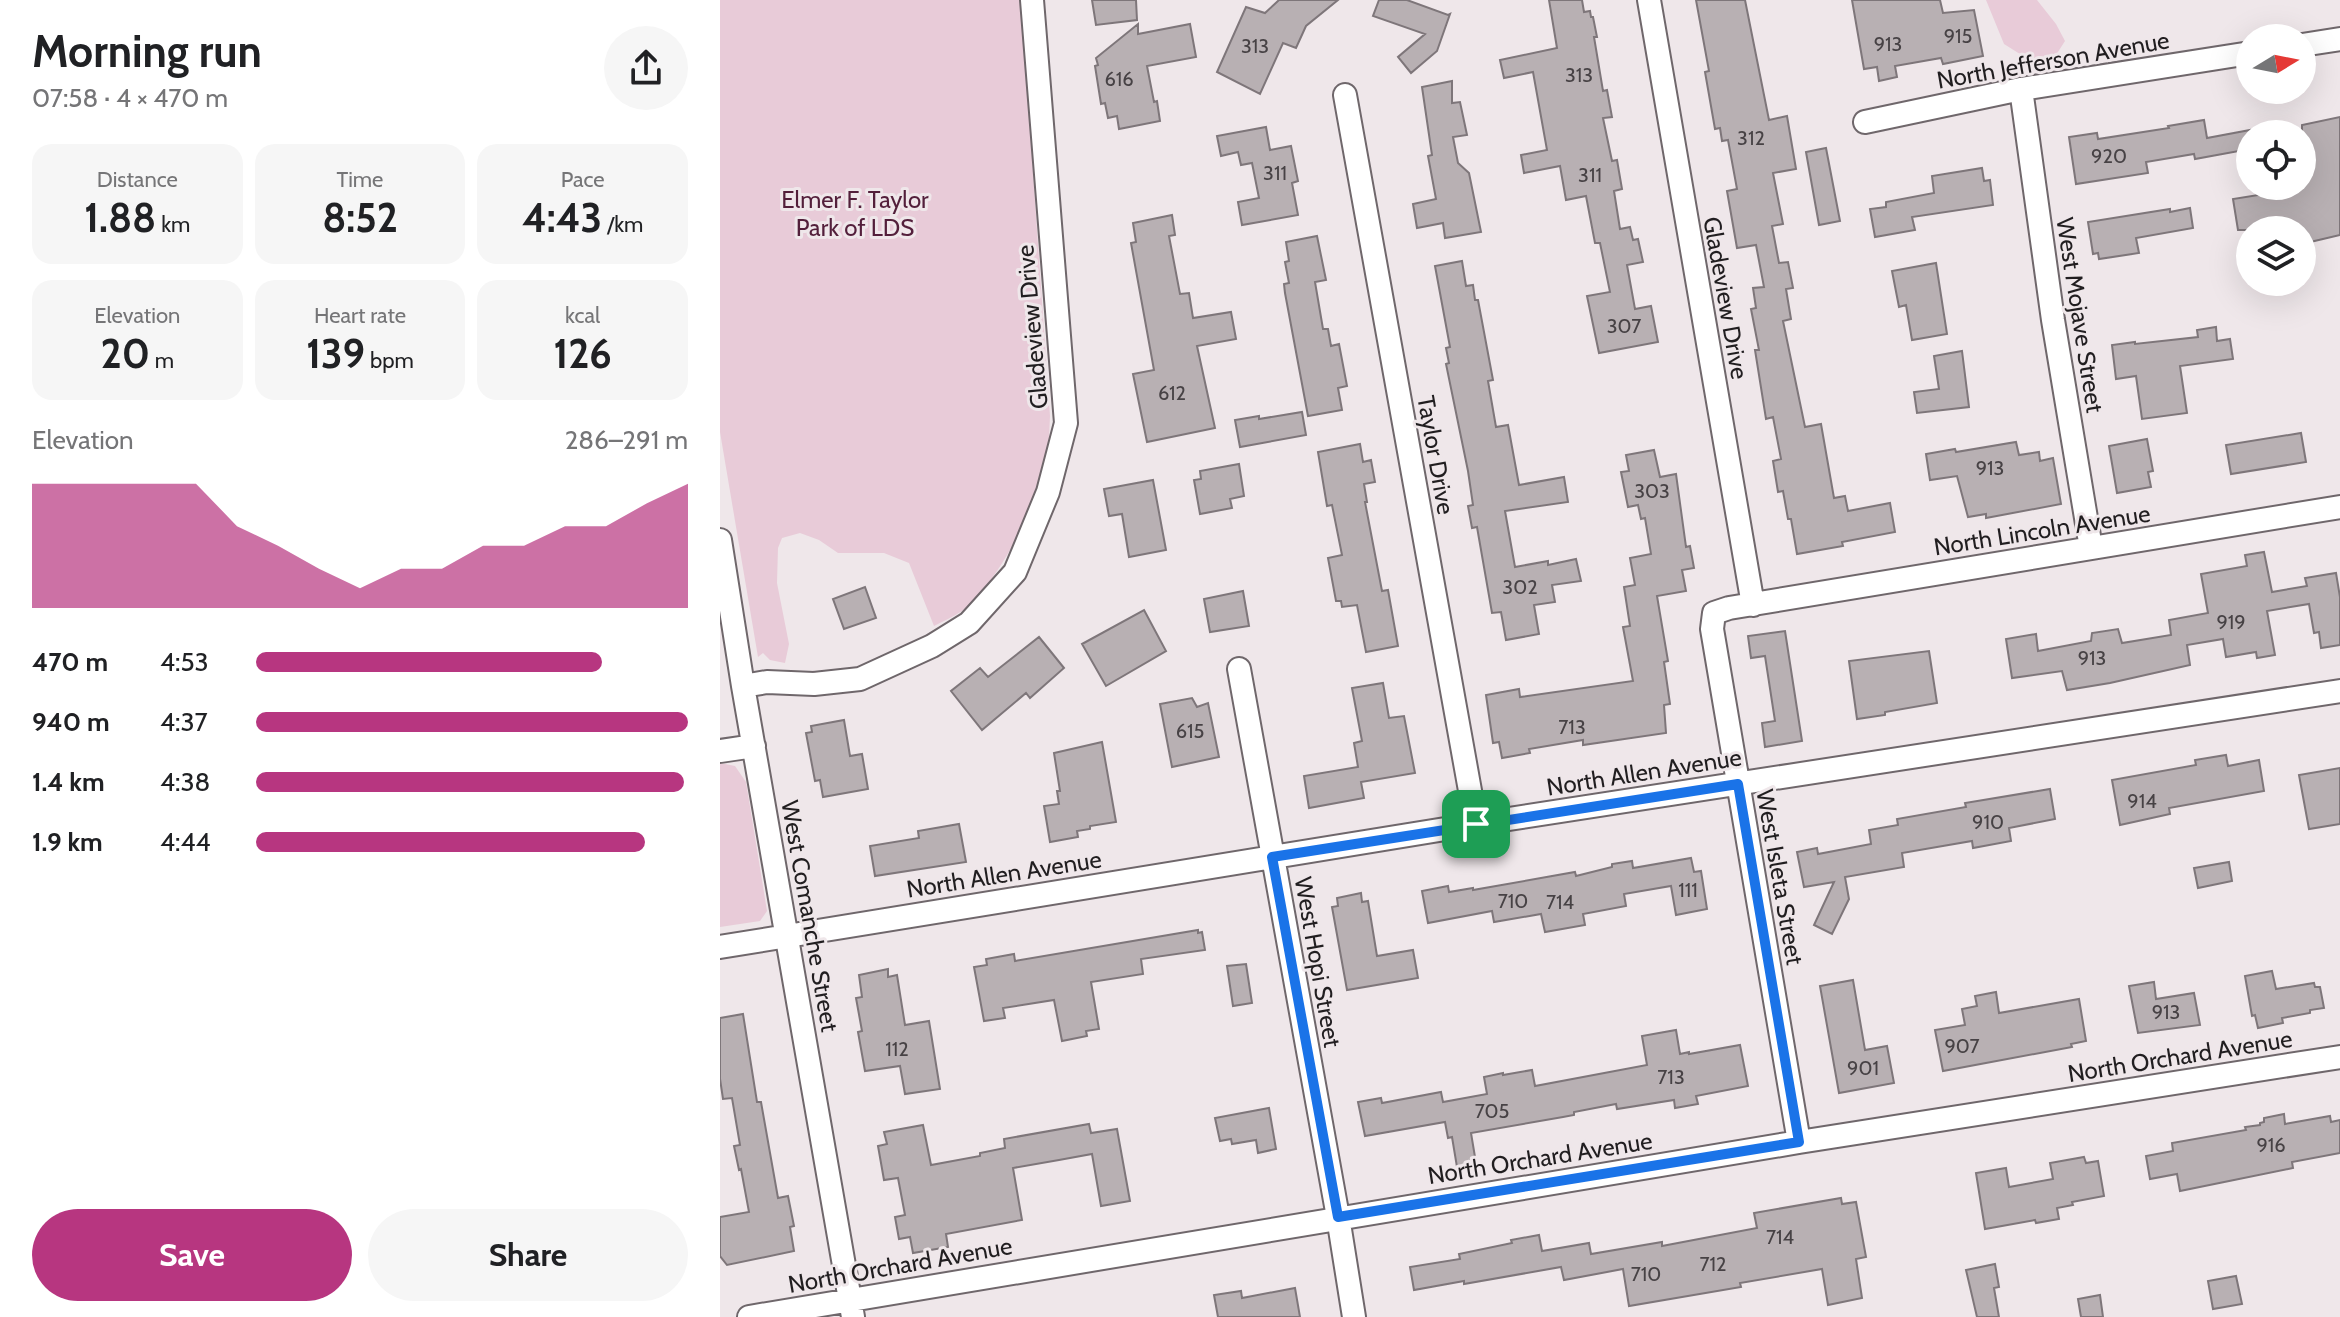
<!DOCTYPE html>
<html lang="en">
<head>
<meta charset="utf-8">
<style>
  :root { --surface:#fff; --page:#f6f6f6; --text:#202124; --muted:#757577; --accent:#b73680 }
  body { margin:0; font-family:Cabin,sans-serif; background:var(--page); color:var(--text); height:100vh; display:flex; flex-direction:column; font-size:30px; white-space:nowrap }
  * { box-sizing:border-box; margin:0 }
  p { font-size:26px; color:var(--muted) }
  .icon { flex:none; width:44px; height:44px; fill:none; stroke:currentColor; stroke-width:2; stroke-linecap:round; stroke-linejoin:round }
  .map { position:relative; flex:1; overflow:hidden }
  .side { display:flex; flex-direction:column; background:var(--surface); width:720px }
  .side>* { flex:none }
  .needle { width:52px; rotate:80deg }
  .fabs { position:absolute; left:1516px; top:24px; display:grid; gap:16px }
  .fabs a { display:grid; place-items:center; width:80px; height:80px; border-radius:50%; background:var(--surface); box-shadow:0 8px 32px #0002; font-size:40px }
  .pin { position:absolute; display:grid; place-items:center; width:68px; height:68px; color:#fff; margin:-34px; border-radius:16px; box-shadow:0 4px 12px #0006 }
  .round { display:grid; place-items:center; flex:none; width:84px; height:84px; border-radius:42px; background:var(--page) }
  .summary { display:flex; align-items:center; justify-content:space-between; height:136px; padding:0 32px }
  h1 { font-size:44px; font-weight:700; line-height:60px }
  .figures { display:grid; grid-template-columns:repeat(3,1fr); gap:12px; height:136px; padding:8px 32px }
  .figures div { display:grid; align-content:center; border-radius:20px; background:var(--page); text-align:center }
  .figures b { font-size:40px; font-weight:700 }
  .figures small { font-size:22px; font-weight:400 }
  .figures p { font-size:22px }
  .chart { height:224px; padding:16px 32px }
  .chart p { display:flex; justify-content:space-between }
  .chart svg { width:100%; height:144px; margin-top:8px; fill:var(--accent); opacity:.7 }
  .action { display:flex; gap:16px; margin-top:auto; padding:16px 32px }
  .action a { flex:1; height:92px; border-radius:48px; background:var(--accent); color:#fff; font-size:32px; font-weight:700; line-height:92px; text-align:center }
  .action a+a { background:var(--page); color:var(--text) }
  ul { padding:0 32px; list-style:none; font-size:26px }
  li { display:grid; grid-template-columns:128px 96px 1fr; align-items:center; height:60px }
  li i { height:20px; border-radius:10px; background:var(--accent) }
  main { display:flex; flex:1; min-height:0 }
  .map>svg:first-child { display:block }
  .green { fill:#e8cbd8 }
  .building { fill:#b8b0b3; stroke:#7e767a; stroke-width:2 }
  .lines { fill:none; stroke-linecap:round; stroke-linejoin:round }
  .street-casing { stroke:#6f676b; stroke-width:26 }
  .street { stroke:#fff; stroke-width:22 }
  .route-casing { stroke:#fff; stroke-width:16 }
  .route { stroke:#1a73e8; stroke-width:10 }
  .labels { text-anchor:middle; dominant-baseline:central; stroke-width:6; stroke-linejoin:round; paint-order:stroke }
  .number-label { font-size:20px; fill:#474245 }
  .street-label { font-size:24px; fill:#211e20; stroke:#efe7ea }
  .park-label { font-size:24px; fill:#531f3b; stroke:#efe7ea }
</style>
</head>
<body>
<main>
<section class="side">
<div class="summary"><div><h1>Morning run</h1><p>07:58 · 4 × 470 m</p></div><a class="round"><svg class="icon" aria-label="share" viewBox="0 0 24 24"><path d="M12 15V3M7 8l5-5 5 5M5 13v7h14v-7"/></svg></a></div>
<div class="figures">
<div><p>Distance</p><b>1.88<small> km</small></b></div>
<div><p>Time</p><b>8:52</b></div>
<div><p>Pace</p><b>4:43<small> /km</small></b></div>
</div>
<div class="figures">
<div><p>Elevation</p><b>20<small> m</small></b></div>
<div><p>Heart rate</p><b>139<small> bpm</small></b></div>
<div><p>kcal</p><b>126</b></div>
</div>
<div class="chart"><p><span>Elevation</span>286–291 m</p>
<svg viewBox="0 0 160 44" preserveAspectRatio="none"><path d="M0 44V6L10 6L20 6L30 6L40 6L50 19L60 25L70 32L80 38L90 32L100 32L110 25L120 25L130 19L140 19L150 12L160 6V44z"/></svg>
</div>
<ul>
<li><b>470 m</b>4:53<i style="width:80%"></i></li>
<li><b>940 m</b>4:37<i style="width:100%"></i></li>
<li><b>1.4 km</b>4:38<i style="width:99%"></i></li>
<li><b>1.9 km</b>4:44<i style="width:90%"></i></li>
</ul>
<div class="action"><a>Save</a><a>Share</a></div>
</section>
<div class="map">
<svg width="1620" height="1317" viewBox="0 0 1620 1317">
  <rect width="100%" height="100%" fill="#efe7ea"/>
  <path class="green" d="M0,0h301l29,416c-1,20 -1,43 -7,62 -9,35 -52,113 -81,133 -9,6 -19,10 -28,15l-25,-63 -25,-10h-46l-19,-13 -19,-7 -18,5 -4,10 -1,35 12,61 -4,19 -15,-3 -7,-7 -5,4 -38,-225z
    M1266,0h51l19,24 9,17 -9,14 -25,6 -27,-17z
    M0,763l15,3 11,16 21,129 -7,10 -40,6z"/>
  <path class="building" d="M372,0h44l1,20 -41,5z
    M559,0h59l-32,26 -10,22 -13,-5 -23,51 -43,-22 29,-65 19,6z
    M659,0h28l41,15 2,-1 -13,37 -26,22 -13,-16 27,-23 -52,-18z
    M829,0h33l2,12 6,-1 1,6h2l4,20h-3l9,54 4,-1 5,27 -9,1 9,43 5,-1 5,29 -8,2 6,38 10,-2 3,13 5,-1 5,23 -16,3 8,44 16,-3 7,36 -59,11 -12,-57 23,-4 -10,-49h-5l-9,-47 -20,4 -6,-34 -36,7 -3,-18 26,-5 -14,-78 -29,6 -4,-18 57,-12z
    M976,0h49l24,120 18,-4 9,53 -23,4 10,51 -11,2 7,37 9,-1 5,26 -7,1 5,30 -8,2 22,106 16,-3 13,74 11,-2 3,15 42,-8 5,29 -53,10 1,4 -46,8 -6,-35h-3l-5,-28 -5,1 -5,-31 8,-2 -8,-42 -7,2 -11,-69h4l-8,-41 5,-1 -3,-20 11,-1 -8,-42 -19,3 -10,-57 10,-2 -9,-49 -6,1 -2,-13 -5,1 -10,-57 4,-1z
    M1132,0h88l3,13 31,-3 9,46 -40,8 -2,-6 -46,8 2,11 -18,4 -2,-14 -13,2z
    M418,24v10l52,-10 6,33 -49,9 7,36 3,-1 3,20 -41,8 -2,-13 -9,2 -3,-15 -4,1 -6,-38 3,-1 -2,-7z
    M732,81v22l8,-1 7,33 -14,2 5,26 11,10 12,59 -36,6 -2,-15 -26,5 -4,-24 23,-5 -8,-43 4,-1 -10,-68z
    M1620,117v118l-34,8 -1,-3 -3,1v-11h-64l-5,-31 69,-11v-63z
    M1484,120l3,18 43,-8v19l-55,10 -1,-5 -48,8 2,11 -72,11 -7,-47 28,-4 1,6 71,-11 -1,-2z
    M546,127l4,23 21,-4 7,35 -6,2 6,32 -56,10 -4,-23 21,-4 -7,-35 -11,2 -3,-13 -17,4 -4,-20z
    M1106,148l14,73 -21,4 -13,-73z
    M1262,168l2,13 6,-1 3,25 -81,12 3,13 -40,7 -5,-28 16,-2v-5l48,-9 -2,-17z
    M1470,208l3,20 -57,10 3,15 -40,6 -1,-6 -5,1 -5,-32 82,-13v3z
    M452,215l3,20 -6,1 11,58 9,-1 4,25 38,-6 5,27 -39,7 18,82 -68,14 -14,-68 21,-4 -23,-127 5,-1 -3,-19z
    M597,236l9,44 -11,2 8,47h5l3,17 8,-2 8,42 -9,2 4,22 -34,6 -23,-123 -1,-9 5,-1 -4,-21 4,-1 -3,-19z
    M742,261l4,25 7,-1 2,15h3l15,80 -5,1 8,46 12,-2 11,60 45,-8 4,25 -63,9 10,56 33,-6v4l28,-6 5,22 -29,4 3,17 -21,3 5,29 -33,6 -5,-28 -9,1 -15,-86 -5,1 -4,-22 5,-1 -5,-34 -22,-107 3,-1 -3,-15 4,-1 -15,-81z
    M1216,263l11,71 -35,6 -6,-35 -7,2 -7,-36z
    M1496,327l1,14 13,-2 3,20 -53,7 7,47 -45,6 -6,-43 -20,3 -4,-34 23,-3v2l63,-7 -1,-7z
    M1242,351l7,56 -52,6 -3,-21 25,-3 -5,-33z
    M582,412l4,23 -66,12 -5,-27 24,-4v3z
    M1581,433l5,29 -75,12 -5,-29z
    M1427,439l6,32 -5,1 3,15 -34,6 -8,-47z
    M1296,442l3,13 20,-3 1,9 13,-3 8,46 -75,14v-4l-18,3 -11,-41 -27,4 -4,-26 29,-5 1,3z
    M640,444l3,18 8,-2 4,22 -11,2 3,18h-2l17,89 6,-1 10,56 -32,6 -9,-47 -15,2 -1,-6h-5l-8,-43 14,-3 -10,-50 -5,1 -9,-54z
    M934,450l6,27 16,-3 10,73 4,-1 4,22 -12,2 4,21 -29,5 11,65 -4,1 6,42 -6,1 2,28 -83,12v-5l-54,9 1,4 -28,5 -3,-16 -6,1 -7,-48 33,-6 1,8 113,-16 -10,-54 7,-1 -6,-39 11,-2 -5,-27 21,-4 -6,-36 -4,1 -3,-14 -10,2 -7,-35 8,-1 -3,-16z
    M519,464l5,32 -14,3 2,9 -32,6 -6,-34 7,-1 -1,-8z
    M433,480l13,70 -37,7 -7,-43 -13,2 -5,-27z
    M1544,552l8,40 35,-6 -2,-8 31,-5 4,24v48l-19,3 -2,-16 -5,1 -5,-29 -42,7 8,44 -18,3 -1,-6 -30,5 -3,-18 -36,6 3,20 -80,18 -43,7 -5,-19 -50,7 -6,-39 30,-5 2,17 53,-10 1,-8 26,-4 4,14 49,-8 -2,-15 39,-7 -7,-39 46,-8 -2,-11z
    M145,587l11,31 -32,11 -11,-30z
    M523,591l6,35 -39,6 -6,-33z
    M424,610l22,41 -60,35 -24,-42z
    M1065,631l17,110 -37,6 -3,-24 13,-2 -10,-65 -14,2 -3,-22z
    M319,637l25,31 -34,30 -4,-5 -44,37 -31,-39 29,-23 8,9z
    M1209,651l8,52 -52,9v3l-28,4 -8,-58z
    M663,683l6,35 15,-2 11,57 -54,9 3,16 -55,10 -5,-32 54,-9 -4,-24 8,-2 -10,-53z
    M472,698l5,9 11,-4 11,54 -47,10 -12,-63z
    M124,720l6,36 12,-2 6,35 -45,8 -3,-17 -5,1 -9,-48 6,-1 -1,-6z
    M382,742l14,80 -26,4v3l-13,2 1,6 -28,5 -6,-36 15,-2 -2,-13h3l-6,-38z
    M1506,755l2,11 31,-6 5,31 -95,17 1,6 -50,11 -8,-45 84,-15 -1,-5z
    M1620,768v56l-31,5 -10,-54z
    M1330,789l5,30 -46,9 2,13 -38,7 -1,-7 -70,12 2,14 -59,10 4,22 -17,35 -18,-9 20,-43 -30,5 -7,-35 20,-4 1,6 53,-10 -2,-14 29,-5 -1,-6 69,-12 -1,-4z
    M239,824l7,38 -91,14 -5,-30 49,-8 -1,-7z
    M971,858l3,14 7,-1 6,38 -31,6 -5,-29 -47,8 2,12 -43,8 2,11 -40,7 -4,-18 -47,8 -2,-11 -64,12 -6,-32 26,-5 1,6 24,-4v2l102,-18 1,4 36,-9v-3l20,-3 1,7z
    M1509,862l3,19 -34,7 -4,-20z
    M641,893l1,9 6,-1 9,55 36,-6 5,28 -71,12 -15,-83 6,-1 -1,-8z
    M478,930v3l4,-1 3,18 -64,9 2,15 -52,8 8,47 -13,2 1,5 -25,5 -8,-41 -51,8 2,10 -21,3 -10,-54 13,-2 -1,-6 28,-5 1,7z
    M526,964l6,39 -19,3 -6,-40z
    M168,969v8l9,-2 8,50 24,-4 11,68 -35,5 -5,-28 -35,5 -7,-39 4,-1 -6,-33 6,-1 -3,-22z
    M1552,971l4,18 38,-6 1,4h5l4,21 -14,2v3l-28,5 1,5 -25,5 -3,-13 -3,1 -7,-40z
    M1133,980l12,70 22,-4 7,37 -55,10 -19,-107z
    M1434,982l2,17 38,-6 6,32 -62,8 -9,-47z
    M1276,992l3,21 80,-14 7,42 -15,3 1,3 -129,24 -8,-41 30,-5 -3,-16 15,-3 -2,-10z
    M23,1014l14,88h4l17,96 10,-2 6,30 -4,1 4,24 -67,14 -7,-9v-39l29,-5 -8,-43 -2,1 -5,-24 6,-1 -8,-47 -9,1 -3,-20v-61z
    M956,1030l4,24 9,-2v2l51,-9 8,41 -52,10 2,8 -23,4 -1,-8 -57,9 -1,-5 -42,8v3l-11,2 -92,16 5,30 -19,4 -5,-30 -4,1 -3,-16 -80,14 -7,-34 23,-4 1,5 59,-11 2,10 44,-8 -3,-17 19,-4v2l29,-5 3,16 112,-21 -5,-29z
    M549,1108l7,41 -18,4 -2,-13 -24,4 -1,-5 -11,2 -5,-23z
    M1564,1114l1,10 45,-8 1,6 9,-2v33l-48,9 1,6 -113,23 -3,-17 -27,5 -4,-23 27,-5 -1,-8 74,-13 -1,-3 15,-2v-2l4,-1v-4z
    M369,1124l2,9 26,-4 13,72 -29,5 -9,-52 -33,6 -46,8 9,52 -76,14 2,13 -35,6 -3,-16 -11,2 -4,-22 10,-2 -7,-37 -14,2 -6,-34 9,-2 -3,-12 39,-7 8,40 49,-9v-3l25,-5 -1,-9z
    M1364,1157l2,6 12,-2 6,35 -32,6 1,3 -16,3 2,11 -23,4 -1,-3 -50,9 -9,-56 30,-5 3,19 44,-8 -3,-16z
    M1121,1198l1,6 14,-2 10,55 -10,2 6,39 -34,7 -6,-36 -82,14 1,4 -112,19 -6,-37 -59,11 -3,-13 -97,17v-3l-50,9 -4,-23 50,-8 -1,-5 53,-11 -1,-3 28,-5 3,16 47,-8 2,11 71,-12v4l95,-18 -3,-15z
    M1275,1264l4,23 -5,1 5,29h-22l-11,-47z
    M1516,1276l6,28 -29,5 -5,-28z
    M575,1288l5,29h-82l-4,-22 27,-4 1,7z
    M1380,1295l3,22h-22l-3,-18z"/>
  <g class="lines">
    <defs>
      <path id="street" d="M929,0l104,605
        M1582,45l38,-6
        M1301,89l32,231 38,228
        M625,95l131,729
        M1145,122l156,-33 229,-36
        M0,540l23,146 110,631
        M519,669l99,548 16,100
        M23,686l24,-4 47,2 46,-5 72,-33 37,-23 46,-51 33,-80 18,-69 -34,-423
        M0,751l34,-5
        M0,947l756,-123 864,-133
        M1079,1142l-87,-513 2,-16 15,-5 611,-101
        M29,1317l1050,-175 541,-85"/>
    </defs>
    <use href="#street" class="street-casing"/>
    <use href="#street" class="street"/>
  </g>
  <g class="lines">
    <defs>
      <path id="route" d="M1018,784l61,358 -461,75 -66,-360z"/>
    </defs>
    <use href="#route" class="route-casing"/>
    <use href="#route" class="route"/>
  </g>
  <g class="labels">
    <g class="number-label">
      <text x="1238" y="36">915</text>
      <text x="1168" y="44">913</text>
      <text x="535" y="46">313</text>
      <text x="859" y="75">313</text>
      <text x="399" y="79">616</text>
      <text x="1031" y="138">312</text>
      <text x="1389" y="156">920</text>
      <text x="555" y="173">311</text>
      <text x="870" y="175">311</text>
      <text x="904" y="326">307</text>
      <text x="452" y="393">612</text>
      <text x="1270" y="468">913</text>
      <text x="932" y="491">303</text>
      <text x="800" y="587">302</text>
      <text x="1511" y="622">919</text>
      <text x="1372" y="658">913</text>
      <text x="852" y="727">713</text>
      <text x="470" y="731">615</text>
      <text x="1422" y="801">914</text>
      <text x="1268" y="822">910</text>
      <text x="968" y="890">111</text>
      <text x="793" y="901">710</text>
      <text x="840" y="902">714</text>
      <text x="1446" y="1012">913</text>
      <text x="1242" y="1046">907</text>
      <text x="177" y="1049">112</text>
      <text x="1143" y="1068">901</text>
      <text x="951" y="1077">713</text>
      <text x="772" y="1111">705</text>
      <text x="1551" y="1145">916</text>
      <text x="1060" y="1237">714</text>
      <text x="993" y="1264">712</text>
      <text x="926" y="1274">710</text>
    </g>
    <g class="street-label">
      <text transform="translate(1333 60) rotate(-10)">North Jefferson Avenue</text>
      <text transform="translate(1006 298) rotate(80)">Gladeview Drive</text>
      <text transform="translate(1360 315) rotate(81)">West Mojave Street</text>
      <text transform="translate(312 327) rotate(-95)">Gladeview Drive</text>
      <text transform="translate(716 455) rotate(80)">Taylor Drive</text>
      <text transform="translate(1322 530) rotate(-9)">North Lincoln Avenue</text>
      <text transform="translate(924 772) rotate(-9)">North Allen Avenue</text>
      <text transform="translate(284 874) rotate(-9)">North Allen Avenue</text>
      <text transform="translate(1060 877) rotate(80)">West Isleta Street</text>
      <text transform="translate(90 916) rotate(80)">West Comanche Street</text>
      <text transform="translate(598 962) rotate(80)">West Hopi Street</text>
      <text transform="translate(1460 1056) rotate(-9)">North Orchard Avenue</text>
      <text transform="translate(820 1158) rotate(-9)">North Orchard Avenue</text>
      <text transform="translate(180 1265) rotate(-10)">North Orchard Avenue</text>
    </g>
    <g class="park-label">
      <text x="135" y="199">Elmer F. Taylor<tspan x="135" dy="28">Park of LDS</tspan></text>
    </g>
  </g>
</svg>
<div class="fabs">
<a><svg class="needle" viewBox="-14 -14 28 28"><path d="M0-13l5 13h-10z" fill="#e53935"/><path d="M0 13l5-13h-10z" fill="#757577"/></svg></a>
<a><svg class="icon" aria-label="locate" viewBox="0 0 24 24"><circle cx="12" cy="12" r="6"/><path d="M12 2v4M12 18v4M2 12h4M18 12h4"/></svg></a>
<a><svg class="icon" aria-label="layers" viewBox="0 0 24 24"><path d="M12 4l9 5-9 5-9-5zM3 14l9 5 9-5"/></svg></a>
</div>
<div class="pin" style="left:756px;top:824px;background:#1e9e55"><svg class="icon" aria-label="arrive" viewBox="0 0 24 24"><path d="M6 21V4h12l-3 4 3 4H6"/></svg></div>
</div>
</main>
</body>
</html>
